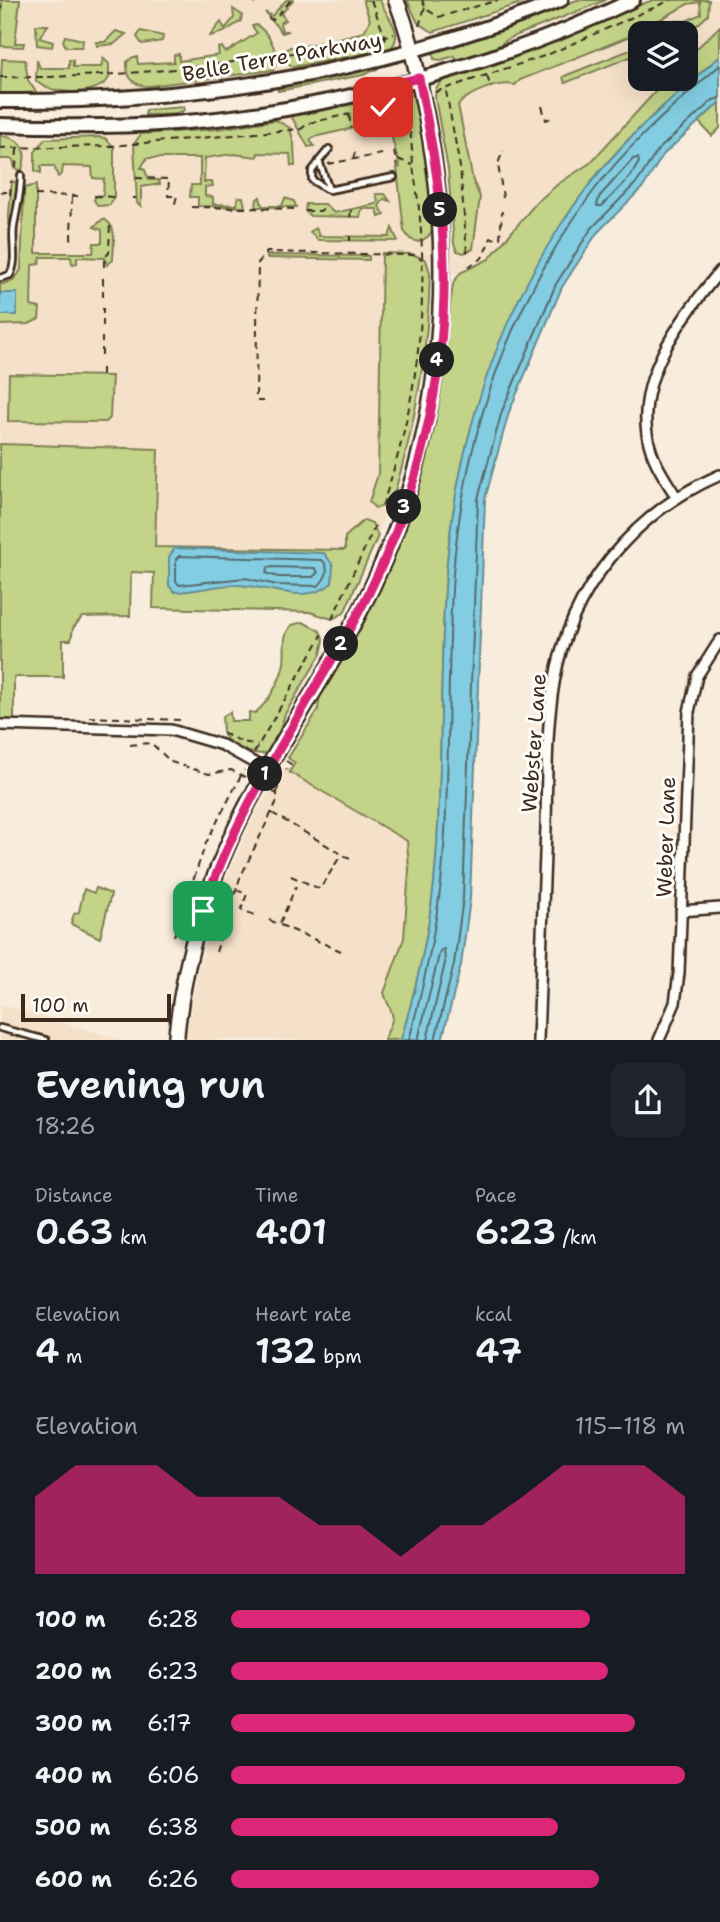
<!DOCTYPE html>
<html lang="en">
<head>
<meta charset="utf-8">
<style>
  :root { --surface:#171b24; --page:#20242c; --text:#f1f3f6; --muted:#9ea1a6; --accent:#db2777 }
  body { margin:0; font-family:"Shantell Sans",sans-serif; background:var(--page); color:var(--text); height:100vh; display:flex; flex-direction:column; font-size:26px; white-space:nowrap }
  * { box-sizing:border-box; margin:0 }
  p { font-size:23px; color:var(--muted) }
  .icon { flex:none; width:38px; height:38px; fill:none; stroke:currentColor; stroke-width:2; stroke-linecap:round; stroke-linejoin:round }
  .map { position:relative; height:1040px; overflow:hidden }
  .details { display:flex; flex-direction:column; background:var(--surface); flex:1 }
  .details>* { flex:none }
  .fabs { position:absolute; left:628px; top:21px; display:grid; gap:14px }
  .fabs a { display:grid; place-items:center; width:70px; height:70px; border-radius:14px; background:var(--surface); box-shadow:0 7px 28px #0002; font-size:35px }
  .scale { position:absolute; left:21px; bottom:18px; width:150px; box-sizing:border-box; padding-left:7px; border:4px solid #3b2a1e; border-top:0; font-size:19px; line-height:24px; white-space:nowrap; color:#3b2a1e; -webkit-text-stroke:5px #fdfcf7; paint-order:stroke }
  .pin { position:absolute; display:grid; place-items:center; width:60px; height:60px; color:#fff; margin:-30px; border-radius:14px; box-shadow:0 4px 10px #0006 }
  .km { position:absolute; width:35px; height:35px; margin:-18px; border-radius:50%; background:#222; color:#fff; font-size:19px; line-height:35px; text-align:center }
  .round { display:grid; place-items:center; flex:none; width:74px; height:74px; border-radius:14px; background:var(--page) }
  .summary { display:flex; align-items:center; justify-content:space-between; height:119px; padding:0 35px }
  h1 { font-size:38px; font-weight:600; line-height:52px }
  .metrics { display:grid; grid-template-columns:repeat(3,1fr); gap:10px; height:119px; padding:7px 35px }
  .metrics div { display:grid; align-content:center }
  .metrics b { font-size:35px; font-weight:600 }
  .metrics small { font-size:19px; font-weight:400 }
  .metrics p { font-size:19px }
  .chart { height:196px; padding:14px 35px }
  .chart p { display:flex; justify-content:space-between }
  .chart svg { width:100%; height:126px; margin-top:7px; fill:var(--accent); opacity:.7 }
  ul { padding:0 35px; list-style:none; font-size:23px }
  li { display:grid; grid-template-columns:112px 84px 1fr; align-items:center; height:52px }
  li i { height:18px; border-radius:9px; background:var(--accent) }
  .map>svg:first-child { display:block }
  .built { fill:#f5e1c9 }
  .green { fill:#c3d488; stroke:#7f7f53; stroke-width:2; fill-rule:evenodd }
  .water { fill:#82cde2; stroke:#668c94; stroke-width:2 }
  .lines { fill:none; stroke-linecap:round; stroke-linejoin:round }
  .shore { stroke:#576b6c; stroke-width:2 }
  .lane-casing { stroke:#3b2a1e; stroke-width:10 }
  .street-casing { stroke:#3b2a1e; stroke-width:14 }
  .secondary-casing { stroke:#3b2a1e; stroke-width:18 }
  .primary-casing { stroke:#3b2a1e; stroke-width:19 }
  .path { stroke:#3b2a1e; stroke-width:2; stroke-dasharray:7 5; stroke-linecap:butt }
  .lane { stroke:#fdfcf7; stroke-width:4.5 }
  .street { stroke:#fdfcf7; stroke-width:9 }
  .secondary { stroke:#fdfcf7; stroke-width:12 }
  .primary { stroke:#fdfcf7; stroke-width:14 }
  .route-casing { stroke:#fff; stroke-width:14 }
  .route { stroke:#db2777; stroke-width:9 }
  .labels { text-anchor:middle; dominant-baseline:central; stroke-width:6; stroke-linejoin:round; paint-order:stroke }
  .street-label { font-size:21px; fill:#3b2a1e; stroke:#fdfcf7 }
</style>
</head>
<body>
<div class="map">
<svg width="720" height="1040" viewBox="0 0 720 1040">
  <rect width="100%" height="100%" fill="#f8ecdc"/>
  <filter id="ink" filterUnits="userSpaceOnUse"><feTurbulence type="fractalNoise" baseFrequency=".0143" numOctaves="2"/><feDisplacementMap in="SourceGraphic" scale="14" xChannelSelector="R" yChannelSelector="G"/><feConvolveMatrix kernelMatrix="1 2 1 2 8 2 1 2 1" color-interpolation-filters="sRGB"/></filter>
  <g filter="url(#ink)">
    <path class="built" d="M0,0h392l16,46 -134,26 -101,14 -108,11 -65,-1z
      M653,0h67v26l-34,33v-26h-46v46h27l-77,84 -54,40 -47,56 -29,14h-9l1,-53 -6,-68 -11,-54 4,-15z
      M414,92l20,132 -6,105 -16,101 -39,121 -218,-4 2,-98 -157,-5v-308l98,1 120,-8 58,-9 13,-8z
      M283,768l124,73 2,29 -5,68 -12,38 -6,8v17l7,6 1,11 -10,22h-198l11,-65 23,-83 37,-81z
      M0,1004l122,36h-122z"/>
    <path class="green" d="M2,0h18l-5,43h9l-1,4 -22,-1z
      M286,0h7l-12,14 5,6 -6,3 2,8h7l-7,2 -17,-21 7,4z
      M363,0h17c6,17 26,33 10,49l-97,18 -10,-8v-6l7,-6h11l63,-15 6,-12z
      M407,0h123l-97,32 -15,-9z
      M577,0h29l-96,38 -18,12 -35,11 -2,-5 -14,4 -7,-1 -1,-7z
      M653,0h56l-1,15 -14,13 -61,7 -113,45 -5,5c-17,-3 -44,6 -57,20l15,76 7,16 -7,52 -9,4 -7,-2 -3,-7 -6,-75 -13,-71 1,-10 10,-11zM700,2l1,12 -15,7 -27,-1 29,-16z
      M233,9l9,6 -1,6 -17,11 -14,4 11,-14 4,7 9,-11z
      M36,25h12l-9,13 14,4 -1,5 -15,-2z
      M256,25c13,7 26,31 17,45l-124,16c-16,0 -23,-9 -22,-24l6,-5h4l1,7 36,-2v-7l5,-1v7l40,-6 -1,-7 4,-1 3,5 3,-1 29,-18 -5,-7z
      M720,26v30c-47,41 -97,82 -134,133 -83,113 -129,245 -140,385 -7,95 -3,191 -10,286 -4,62 -18,121 -35,180h-17c14,-32 9,-19 0,-47l20,-55 5,-68 -2,-29 -118,-69 6,-9 -7,-5 30,-48 2,-19 31,-50 86,-244 16,-113 7,-11 29,-14 47,-56 22,-19 32,-21 77,-84h19v-20z
      M116,31l10,3 -12,10 -17,2 -1,-4h9z
      M141,31l22,5 -1,5 -20,3 -5,-7z
      M65,36l18,4 -1,7h-16l-3,-6z
      M640,46v7l-75,30 -2,-6 4,-2z
      M103,58l6,6v14c-12,19 -58,17 -73,3l1,-21 3,8h29v-8h4v7h28z
      M2,59l23,1 3,20 10,15h-38z
      M379,68l-16,7 -85,16 -1,-4z
      M408,87l6,4 3,10c5,28 22,103 16,127 -2,8 -8,11 -15,14l-8,-3 -6,-8 -7,-63 3,-1 -13,-47 -25,8 4,7 -5,1 -8,-8 -39,9 -4,3 4,6 -6,1 -19,-35z
      M720,102v26l-8,8 -13,-14z
      M184,107l1,3 -11,4 -29,1 1,-5z
      M276,120l14,8 4,16 1,22h-4l-1,-12 -32,-1 -1,4 -24,-3 -28,4 -1,24h8l1,4 -8,1v9l8,1v7l24,1 1,-8h5l2,10 -47,-1v-9h-8l1,-12h9v-27h-53l-6,10h3l5,12h10l1,4 -19,3v19l-4,-3 -3,-59 7,-10 77,-5z
      M0,136c21,1 29,14 22,34l-7,-1 -2,-10h-13z
      M98,137l7,1 9,9v50l-4,8 -12,1 -4,-6 2,-4 7,-1 1,-16 -11,-1 -1,-11 -29,-1 -1,8 -4,3 -4,-11h-13v7l-6,-2v-19l10,-13z
      M12,181l5,2 -1,23 -8,19z
      M36,185v68h57l1,-10h8v-13l-8,-3 9,-8c16,6 10,27 10,41l-6,5 -2,-7 -28,-1v6l-5,1 -1,-7h-30l-2,7 -7,1 -1,41 9,2 -1,11 -10,5 -29,1v-10h16l1,-22h-17v-8l14,-5 7,-10 3,-82z
      M376,194h9l5,7 -6,-2 -5,7 6,9 -6,2 -2,-8h-15l-2,8 -50,-1 -5,-5 1,-7h19l9,9 42,-9 2,-3z
      M260,197l2,9h20l3,-8 9,3 2,6h-40l1,-8z
      M316,228l3,8 70,1 3,-9 6,13 -80,-1 -8,-8z
      M382,253l30,1 14,6 4,13c-2,77 -14,151 -37,225l-8,8 -10,2 -6,-6 9,-28z
      M267,255l102,1v4l-102,-2z
      M9,374l103,2 -2,42 -4,4 -98,-1z
      M0,444l158,5 -3,98 190,3v-13l19,-17 8,3 6,13 -34,77 -12,6 -22,-7 -157,-4 1,-35 -23,-1 -1,44 -48,1 -9,11 -2,12h-8v37h-49v43h-14z
      M303,622l17,9 4,9 -3,14 -36,60 -8,25 -11,14c-12,3 -36,-6 -42,-18 -2,-5 -1,-12 -2,-18l8,-5 1,9h18v-9l6,1c14,-11 26,-33 29,-50 2,-14 -3,-28 8,-38z
      M96,888l15,6 -11,44 -29,-14 3,-10 5,-2 5,-23 10,4z"/>
    <path class="water" d="M720,56v46l-57,53 -19,31 -47,47 -35,54 -53,125 -24,87 -15,400 -9,66 -19,75h-41c17,-59 31,-118 35,-180 7,-95 3,-191 10,-286 11,-140 56,-273 140,-385 38,-51 87,-91 134,-133z
      M0,293h17v22h-17z
      M175,548l149,5 9,12 -1,18c-28,24 -65,1 -98,2 -20,0 -39,7 -59,7l-6,-6v-29z"/>
    <g class="lines">
      <path class="shore" d="M633,159l5,-1 1,4 -8,14 -29,30h-5l2,-9z
        M179,556l143,4c9,8 4,19 -4,26l-41,-1 -32,-7 -66,7 -3,-4v-22z
        M268,567l47,1 3,4 -5,5h-35l-12,-4z
        M409,1040c16,-59 29,-117 34,-178 8,-95 3,-192 10,-288 11,-138 56,-269 139,-381 36,-49 83,-88 128,-128
        M418,1040l22,-89 4,-2 1,14 -18,77
        M435,1040l19,-76 9,-66 15,-399 24,-88 54,-127 35,-55 47,-48 20,-31 55,-50 7,-2"/>
      <defs>
        <path id="lane" d="M329,149l-10,12 10,29 65,-13
          M319,162l-7,9v9l14,9
          M0,278l10,-3c8,-15 1,-34 4,-50 3,-17 7,-32 7,-50
          M0,1028l46,12"/>
        <path id="street" d="M677,498c-9,-15 -21,-31 -26,-48 -22,-65 30,-132 69,-179
          M0,725l171,5 51,15 45,25
          M681,911l39,-3
          M538,1040c2,-71 5,-142 8,-213 1,-48 0,-97 8,-144 15,-93 80,-171 166,-208
          M659,1040l16,-37 4,-30 10,-261 8,-36 23,-36"/>
        <path id="secondary" d="M0,101c194,2 381,-28 561,-101
          M0,125c58,2 117,2 175,-2 153,-12 320,-57 458,-123"/>
        <path id="primary" d="M176,1040c7,-79 31,-156 67,-227 34,-67 78,-129 114,-196 85,-160 104,-345 65,-521 -7,-33 -13,-65 -26,-96"/>
      </defs>
      <use href="#lane" class="lane-casing"/>
      <use href="#street" class="street-casing"/>
      <use href="#secondary" class="secondary-casing"/>
      <use href="#primary" class="primary-casing"/>
      <path class="path" d="M252,0l3,4
        M371,0l17,45
        M422,0l4,9 13,8 60,-17
        M268,18l5,2 18,-20
        M419,26l6,-19
        M0,37l1,-37
        M487,76l4,12
        M0,77c134,2 264,-16 394,-43
        M446,91l14,76 7,86
        M435,92l112,-37 124,-55
        M396,102l13,-4
        M542,106l4,14 5,-2
        M349,115l2,13
        M0,148l111,-2 190,-17 8,-6 77,-17 19,5c8,20 6,42 9,62 19,111 5,229 -33,336
        M394,151l3,16
        M353,159l3,-10
        M398,159l14,6
        M328,164l59,-11
        M16,168l1,-19
        M136,178l33,1 -1,17h9l-3,11
        M0,192h9
        M10,195l1,-14
        M35,195l46,1
        M94,196l20,1
        M132,198h4
        M503,198l-5,-34 5,-13
        M191,207l104,2
        M305,211h15l7,-5
        M350,217l1,-7
        M71,240l1,-44
        M350,241v-5
        M104,267v-9l5,-5 1,-31
        M468,267l14,-9 9,-20 9,1 2,-28
        M103,297v-19
        M103,326v-18
        M102,355v-18
        M102,375v-9
        M264,401h-7l-1,-5 2,-133 9,-11 146,3 9,4
        M332,619l43,-93
        M89,717l91,3
        M223,733l19,9 16,3
        M130,745l21,-2 20,19 38,12 22,-4 16,8
        M254,753l68,-118
        M286,761l5,3 -5,6
        M277,793l1,-7
        M272,813l78,46
        M291,876l29,13 21,-34
        M236,890l11,4 -6,16 14,5
        M269,920l72,31
        M280,923l16,-37
        M174,936l32,-93 38,-73
        M216,952l24,-74 37,-77v-7l-9,-5"/>
      <use href="#lane" class="lane"/>
      <use href="#street" class="street"/>
      <use href="#secondary" class="secondary"/>
      <use href="#primary" class="primary"/>
    </g>
  </g>
  <g class="lines" filter="url(#ink)">
    <defs>
      <path id="route" d="M203,911c34,-105 98,-194 151,-290 63,-112 97,-252 89,-381 -3,-55 -13,-108 -24,-162l-26,6 6,24 -16,-1"/>
    </defs>
    <use href="#route" class="route-casing"/>
    <use href="#route" class="route"/>
  </g>
  <g class="labels">
    <g class="street-label">
      <text transform="translate(282 57) rotate(-10)">Belle Terre Parkway</text>
      <text transform="translate(534 743) rotate(-86)">Webster Lane</text>
      <text transform="translate(666 837) rotate(-88)">Weber Lane</text>
    </g>
  </g>
</svg>
<div class="fabs">
<a><svg class="icon" aria-label="layers" viewBox="0 0 24 24"><path d="M12 4l9 5-9 5-9-5zM3 14l9 5 9-5"/></svg></a>
</div>
<div class="scale">100 m</div>
<div class="pin" style="left:203px;top:911px;background:#1e9e55"><svg class="icon" aria-label="arrive" viewBox="0 0 24 24"><path d="M6 21V4h12l-3 4 3 4H6"/></svg></div>
<div class="pin" style="left:383px;top:107px;background:#d93025"><svg class="icon" aria-label="check" viewBox="0 0 24 24"><path d="M5 12l5 5 9-10"/></svg></div>
<b class="km" style="left:265px;top:774px">1</b>
<b class="km" style="left:341px;top:644px">2</b>
<b class="km" style="left:404px;top:507px">3</b>
<b class="km" style="left:437px;top:360px">4</b>
<b class="km" style="left:440px;top:210px">5</b>
</div>
<section class="details">
<div class="summary"><div><h1>Evening run</h1><p>18:26</p></div><a class="round"><svg class="icon" aria-label="share" viewBox="0 0 24 24"><path d="M12 15V3M7 8l5-5 5 5M5 13v7h14v-7"/></svg></a></div>
<div class="metrics">
<div><p>Distance</p><b>0.63<small> km</small></b></div>
<div><p>Time</p><b>4:01</b></div>
<div><p>Pace</p><b>6:23<small> /km</small></b></div>
</div>
<div class="metrics">
<div><p>Elevation</p><b>4<small> m</small></b></div>
<div><p>Heart rate</p><b>132<small> bpm</small></b></div>
<div><p>kcal</p><b>47</b></div>
</div>
<div class="chart"><p><span>Elevation</span>115–118 m</p>
<svg viewBox="0 0 160 44" preserveAspectRatio="none"><path d="M0 44V17L10 6L20 6L30 6L40 17L50 17L60 17L70 27L80 27L90 38L100 27L110 27L120 17L130 6L140 6L150 6L160 17V44z"/></svg>
</div>
<ul>
<li><b>100 m</b>6:28<i style="width:79%"></i></li>
<li><b>200 m</b>6:23<i style="width:83%"></i></li>
<li><b>300 m</b>6:17<i style="width:89%"></i></li>
<li><b>400 m</b>6:06<i style="width:100%"></i></li>
<li><b>500 m</b>6:38<i style="width:72%"></i></li>
<li><b>600 m</b>6:26<i style="width:81%"></i></li>
</ul>
</section>
</body>
</html>
